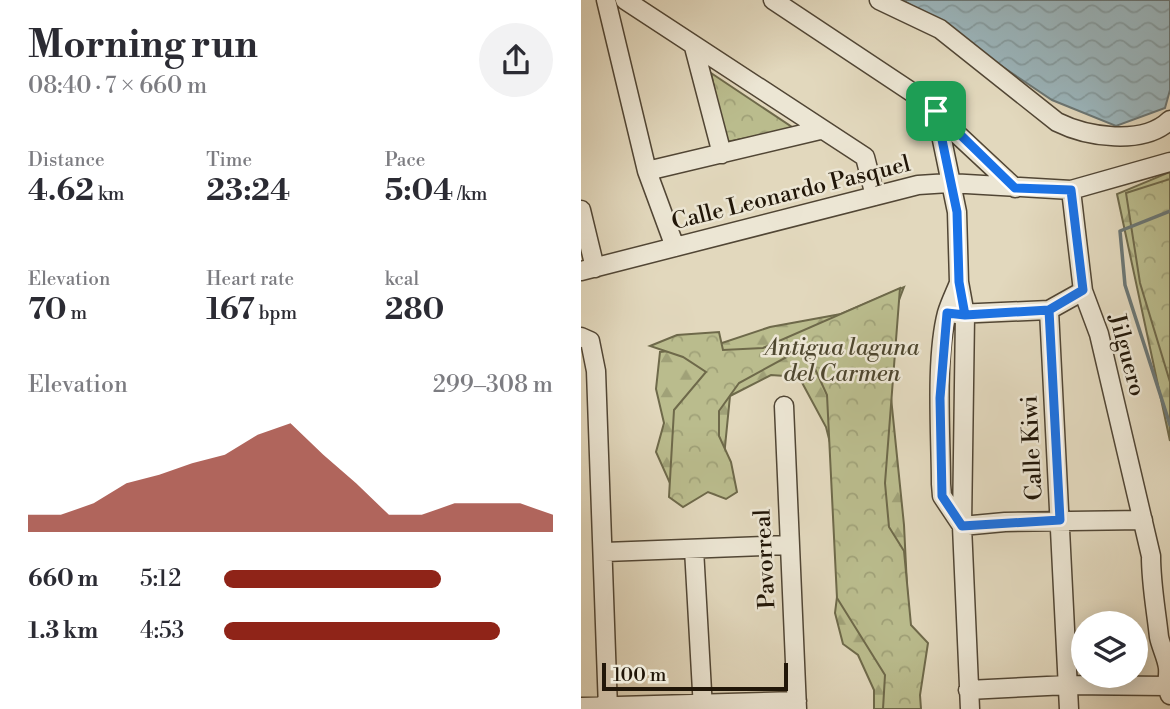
<!DOCTYPE html>
<html lang="en">
<head>
<meta charset="utf-8">
<style>
  :root { --surface:#fff; --page:#f2f2f3; --text:#2b2b33; --muted:#7c7c81; --accent:#8f2418 }
  body { margin:0; font-family:"Libre Bodoni",serif; background:var(--page); color:var(--text); height:100vh; display:flex; flex-direction:column; font-size:26px; white-space:nowrap }
  * { box-sizing:border-box; margin:0 }
  p { font-size:23px; color:var(--muted) }
  .icon { flex:none; width:38px; height:38px; fill:none; stroke:currentColor; stroke-width:2; stroke-linecap:round; stroke-linejoin:round }
  .map { position:relative; flex:1; overflow:hidden }
  .panel { display:flex; flex-direction:column; background:var(--surface); width:581px }
  .panel>* { flex:none }
  .buttons { position:absolute; left:490px; top:611px; display:grid; gap:14px }
  .buttons a { display:grid; place-items:center; width:77px; height:77px; border-radius:50%; background:var(--surface); box-shadow:0 4px 18px #0003; font-size:35px }
  .scale { position:absolute; left:21px; bottom:18px; width:186px; box-sizing:border-box; padding-left:7px; border:4px solid #211608; border-top:0; font-size:19px; line-height:24px; white-space:nowrap; color:#211608; -webkit-text-stroke:5px #ece6d4; paint-order:stroke }
  .pin { position:absolute; display:grid; place-items:center; width:60px; height:60px; color:#fff; margin:-30px; border-radius:14px; box-shadow:0 4px 10px #0006 }
  .round { display:grid; place-items:center; flex:none; width:74px; height:74px; border-radius:37px; background:var(--page) }
  .summary { display:flex; align-items:center; justify-content:space-between; height:119px; padding:0 28px }
  h1 { font-size:38px; font-weight:700; line-height:52px }
  .figures { display:grid; grid-template-columns:repeat(3,1fr); gap:10px; height:119px; padding:7px 28px }
  .figures div { display:grid; align-content:center }
  .figures b { font-size:30px; font-weight:700 }
  .figures small { font-size:19px; font-weight:400 }
  .figures p { font-size:19px }
  .chart { height:196px; padding:14px 28px }
  .chart p { display:flex; justify-content:space-between }
  .chart svg { width:100%; height:126px; margin-top:7px; fill:var(--accent); opacity:.7 }
  ul { padding:0 28px; list-style:none; font-size:23px }
  li { display:grid; grid-template-columns:112px 84px 1fr; align-items:center; height:52px }
  li i { height:18px; border-radius:9px; background:var(--accent) }
  main { display:flex; flex:1; min-height:0 }
  .map>svg:first-child { display:block }
  .forest { fill:url(#forest-firs); stroke:#6e694a; stroke-width:2 }
  .park { fill:url(#park-crowns); stroke:#6e694a; stroke-width:2 }
  .water { fill:url(#water-waves); stroke:#6a7675; stroke-width:2 }
  .lines { fill:none; stroke-linecap:round; stroke-linejoin:round }
  .stream { stroke:#6a7675; stroke-width:3.5 }
  .minor-casing { stroke:#514635; stroke-width:21 }
  .minor { stroke:#ece6d4; stroke-width:18 }
  .route-casing { stroke:#fff; stroke-width:14 }
  .route { stroke:#1a73e8; stroke-width:9 }
  .labels { text-anchor:middle; dominant-baseline:central; stroke-width:5; stroke-linejoin:round; paint-order:stroke }
  .street-label { font-size:23px; fill:#211608; stroke:#ece6d4 }
  .park-label { font-size:23px; font-style:italic; fill:#4f4830; stroke:#ece6d4 }
</style>
</head>
<body>
<main>
<section class="panel">
<div class="summary"><div><h1>Morning run</h1><p>08:40 · 7 × 660 m</p></div><a class="round"><svg class="icon" aria-label="share" viewBox="0 0 24 24"><path d="M12 15V3M7 8l5-5 5 5M5 13v7h14v-7"/></svg></a></div>
<div class="figures">
<div><p>Distance</p><b>4.62<small> km</small></b></div>
<div><p>Time</p><b>23:24</b></div>
<div><p>Pace</p><b>5:04<small> /km</small></b></div>
</div>
<div class="figures">
<div><p>Elevation</p><b>70<small> m</small></b></div>
<div><p>Heart rate</p><b>167<small> bpm</small></b></div>
<div><p>kcal</p><b>280</b></div>
</div>
<div class="chart"><p><span>Elevation</span>299–308 m</p>
<svg viewBox="0 0 160 44" preserveAspectRatio="none"><path d="M0 44V38L10 38L20 34L30 27L40 24L50 20L60 17L70 10L80 6L90 17L100 27L110 38L120 38L130 34L140 34L150 34L160 38V44z"/></svg>
</div>
<ul>
<li><b>660 m</b>5:12<i style="width:66%"></i></li>
<li><b>1.3 km</b>4:53<i style="width:84%"></i></li>
</ul>
</section>
<div class="map">
<svg width="589" height="709" viewBox="0 0 589 709">
  <defs>
    <pattern id="forest-firs" width="22" height="20" patternUnits="userSpaceOnUse" patternTransform="scale(1.75)"><rect width="22" height="20" fill="#babc8d"/><path d="M5 1l3.5 6h-7zM16 11l3.5 6h-7z" fill="#a0a178"/></pattern>
    <pattern id="park-crowns" width="20" height="18" patternUnits="userSpaceOnUse" patternTransform="scale(1.75)"><rect width="20" height="18" fill="#babc8d"/><path d="M2 6a3 3 0 1 1 6 0M12 15a3 3 0 1 1 6 0" fill="none" stroke="#a0a178"/></pattern>
    <pattern id="water-waves" width="16" height="10" patternUnits="userSpaceOnUse" patternTransform="scale(1.75)"><rect width="16" height="10" fill="#9bb6bd"/><path d="M0 5q4-4 8 0t8 0" fill="none" stroke="#859ca1"/></pattern>
  </defs>
  <rect width="100%" height="100%" fill="#e2d8bd"/>
  <filter id="stains"><feTurbulence type="fractalNoise" baseFrequency=".00286" numOctaves="4"/><feColorMatrix values="0 0 0 0 .2 0 0 0 0 .09 0 0 0 0 .02 0 0 0 .5 -.17"/></filter>
  <radialGradient id="worn" r=".72"><stop offset=".6" stop-color="#630" stop-opacity="0"/><stop offset="1" stop-color="#630" stop-opacity=".3"/></radialGradient>
  <path class="forest" d="M589,172v269l-53,-247z
    M323,287l-13,34 -4,37 17,167 9,184h-39v-19l-16,-35 -15,-11 -8,-31 6,-48v-79l-15,-59 -27,-50 -28,-2 -41,21 -7,71 -50,23 -17,-38 8,-29 -8,-34 4,-37 53,-6 57,-19 71,-13z"/>
  <path class="park" d="M130,73l84,56 -69,13z
    M589,179v203l-30,-99 -14,-90z
    M319,288l-15,195 4,44 15,24 7,74 17,18 -8,52 1,14h-38l2,-34 -48,-77 -10,-203 -22,-48 -66,36 -20,28v25l12,26 6,30 -11,7 -18,-7 -25,15 -14,-10 5,-87 32,-38 -23,-15 -33,-11 27,-11 42,-3 4,18 40,-2z"/>
  <path class="water" d="M322,0h267v90l-5,18 -49,18 -64,-26z"/>
  <g class="lines">
    <path class="stream" d="M589,211l-50,20 5,54 45,140"/>
    <defs>
      <path id="minor" d="M25,0l41,171 28,76
        M44,0l240,157 10,39
        M192,0l140,93 102,95
        M298,0l61,29 117,93c30,15 86,24 113,-2
        M113,47l28,107
        M355,111l21,101 2,70 6,33 -3,211 8,183
        M66,171l173,-41
        M490,190l12,101 16,43 52,222c0,28 5,53 8,81 2,10 8,21 9,31 1,11 -3,17 2,27
        M0,210l14,58
        M0,271l337,-86 31,-2 122,7 99,-28
        M378,283c-4,10 -9,20 -12,30 -12,46 -6,123 -6,171l1,12 20,30
        M468,310l20,399
        M375,314l93,-4 34,-19
        M0,337l9,4 6,30 12,338
        M203,406l13,303
        M381,526l43,-4 138,-2
        M113,549l9,160
        M24,552l183,-7
        M387,690l100,-5 98,1
        M0,707l216,-6"/>
    </defs>
    <use href="#minor" class="minor-casing"/>
    <use href="#minor" class="minor"/>
  </g>
  <g class="lines">
    <defs>
      <path id="route" d="M355,111l21,101 2,70 6,33 84,-5 11,210 -98,6 -20,-30 -2,-98 7,-85 18,2 84,-5 34,-20 -12,-100 -56,-2 -79,-77"/>
    </defs>
    <use href="#route" class="route-casing"/>
    <use href="#route" class="route"/>
  </g>
  <g class="labels">
    <g class="street-label">
      <text transform="translate(210 193) rotate(-14)">Calle Leonardo Pasquel</text>
      <text transform="translate(546 355) rotate(75)">Jilguero</text>
      <text transform="translate(451 448) rotate(-93)">Calle Kiwi</text>
      <text transform="translate(184 559) rotate(-93)">Pavorreal</text>
    </g>
    <g class="park-label">
      <text x="261" y="348">Antigua laguna<tspan x="261" dy="26">del Carmen</tspan></text>
    </g>
  </g>
  <rect width="100%" height="100%" filter="url(#stains)"/>
  <rect width="100%" height="100%" fill="url(#worn)"/>
</svg>
<div class="buttons">
<a><svg class="icon" aria-label="layers" viewBox="0 0 24 24"><path d="M12 4l9 5-9 5-9-5zM3 14l9 5 9-5"/></svg></a>
</div>
<div class="scale">100 m</div>
<div class="pin" style="left:355px;top:111px;background:#1e9e55"><svg class="icon" aria-label="arrive" viewBox="0 0 24 24"><path d="M6 21V4h12l-3 4 3 4H6"/></svg></div>
</div>
</main>
</body>
</html>
